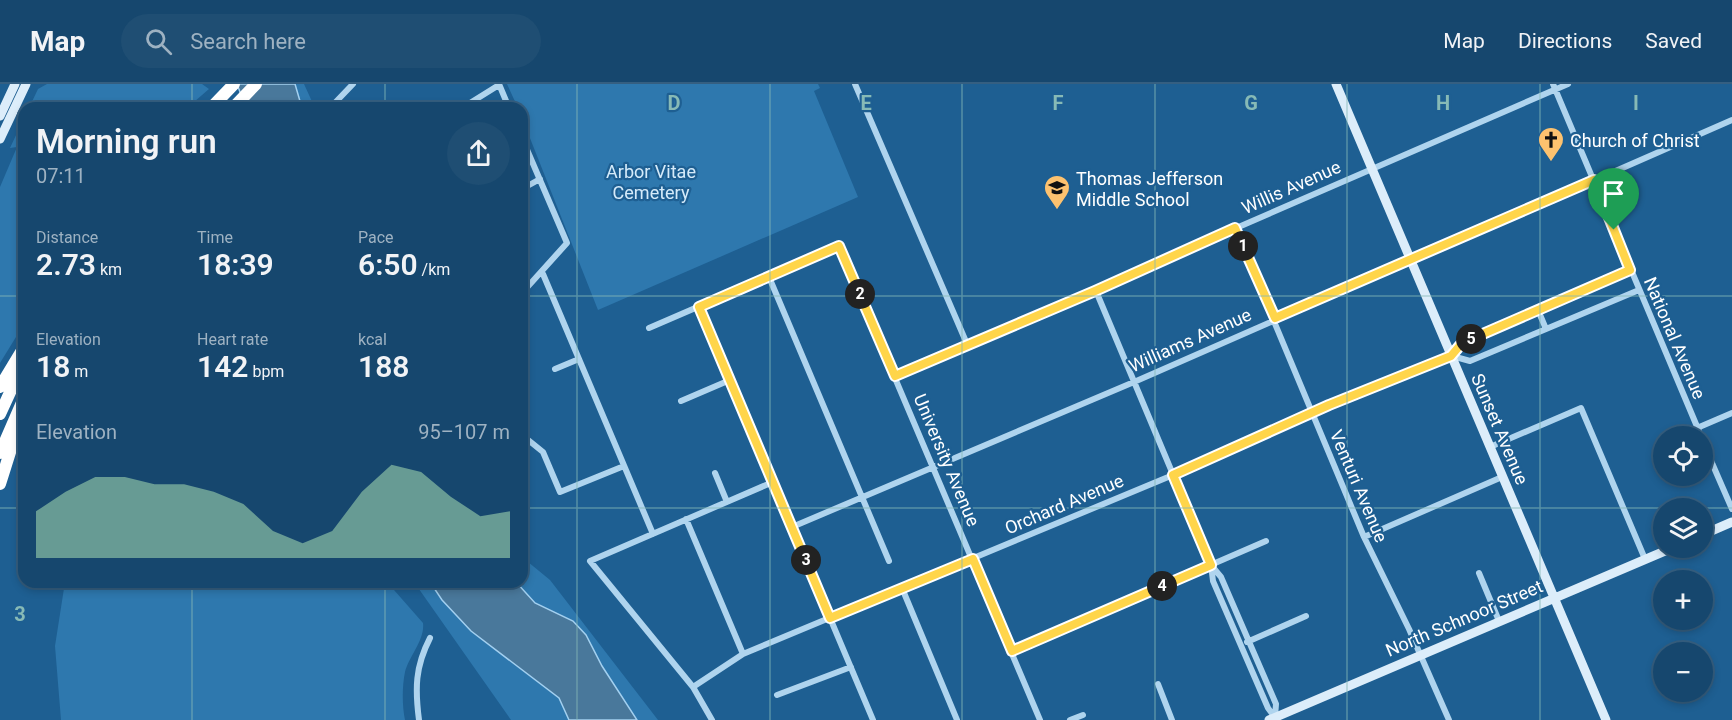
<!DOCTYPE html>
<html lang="en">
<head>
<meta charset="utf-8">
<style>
  :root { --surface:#16476e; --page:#1f4e73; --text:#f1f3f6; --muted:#9eb2c2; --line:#355f81; --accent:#8abfa5 }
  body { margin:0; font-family:Roboto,sans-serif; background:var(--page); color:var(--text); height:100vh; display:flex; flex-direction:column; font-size:22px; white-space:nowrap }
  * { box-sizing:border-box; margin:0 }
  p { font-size:20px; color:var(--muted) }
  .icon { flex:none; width:33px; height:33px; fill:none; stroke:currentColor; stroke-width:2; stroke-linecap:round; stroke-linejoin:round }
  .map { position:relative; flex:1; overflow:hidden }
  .details { position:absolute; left:18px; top:18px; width:510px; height:486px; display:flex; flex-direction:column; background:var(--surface); border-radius:18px; box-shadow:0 3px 9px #0003,0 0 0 2px var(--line) }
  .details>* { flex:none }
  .controls { position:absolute; left:1653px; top:342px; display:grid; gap:12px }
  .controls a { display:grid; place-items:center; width:60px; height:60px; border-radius:50%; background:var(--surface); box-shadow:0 3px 9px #0003,0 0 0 2px var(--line); font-size:30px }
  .pin { position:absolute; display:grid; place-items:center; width:51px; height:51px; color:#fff; margin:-62px -26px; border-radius:50% 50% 50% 0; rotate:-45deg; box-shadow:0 0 6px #0007 }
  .pin .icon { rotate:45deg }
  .km { position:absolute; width:30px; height:30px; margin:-15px; border-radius:50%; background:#222; color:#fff; font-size:16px; line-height:30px; text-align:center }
  .round { display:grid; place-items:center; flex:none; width:63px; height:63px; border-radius:32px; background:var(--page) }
  .overview { display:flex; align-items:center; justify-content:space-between; height:102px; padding:0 18px }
  h1 { font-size:33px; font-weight:600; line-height:45px }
  .figures { display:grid; grid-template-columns:repeat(3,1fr); gap:9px; height:102px; padding:6px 18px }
  .figures div { display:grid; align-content:center }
  .figures b { font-size:30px; font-weight:600 }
  .figures small { font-size:16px; font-weight:400 }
  .figures p { font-size:16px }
  .chart { height:168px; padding:12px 18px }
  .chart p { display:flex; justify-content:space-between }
  .chart svg { width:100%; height:108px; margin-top:6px; fill:var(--accent); opacity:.7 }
  header { display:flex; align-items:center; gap:36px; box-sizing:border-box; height:84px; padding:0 30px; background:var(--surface); border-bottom:2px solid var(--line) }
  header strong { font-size:28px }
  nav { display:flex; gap:33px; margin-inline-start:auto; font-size:21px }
  .search { width:420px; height:54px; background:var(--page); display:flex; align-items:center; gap:15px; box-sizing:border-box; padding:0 21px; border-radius:33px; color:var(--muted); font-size:22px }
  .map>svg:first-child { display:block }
  .green { fill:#2e78ae }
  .water { fill:#49789b; stroke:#a3d0f0; stroke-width:1.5 }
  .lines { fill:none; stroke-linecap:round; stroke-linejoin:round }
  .street { stroke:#afd4ee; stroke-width:6 }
  .secondary { stroke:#dcedfa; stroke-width:9 }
  .highway { stroke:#fff; stroke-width:12 }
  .route-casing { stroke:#fff; stroke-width:12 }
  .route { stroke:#ffd54a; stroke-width:8 }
  .grid { fill:none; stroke:#87bab6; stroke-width:1.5; stroke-opacity:0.55 }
  .labels { text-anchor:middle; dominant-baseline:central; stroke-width:4.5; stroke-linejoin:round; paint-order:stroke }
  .poi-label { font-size:18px; fill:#fff; stroke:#1e5f92; text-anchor:start }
  .park-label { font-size:18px; fill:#d5ebfa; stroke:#1e5f92 }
  .street-label { font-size:18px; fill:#fff; stroke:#1e5f92 }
  .grid-label { font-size:20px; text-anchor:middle; font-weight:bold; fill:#87bab6; stroke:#1e5f92; stroke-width:4.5; stroke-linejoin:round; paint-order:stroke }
</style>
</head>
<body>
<header>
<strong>Map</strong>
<div class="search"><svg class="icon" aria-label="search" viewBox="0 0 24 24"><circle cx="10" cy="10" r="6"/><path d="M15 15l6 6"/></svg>Search here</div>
<nav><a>Map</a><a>Directions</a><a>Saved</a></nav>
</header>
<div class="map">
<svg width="1732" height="636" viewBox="0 0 1732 636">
  <rect width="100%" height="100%" fill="#1e5f92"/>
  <path class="green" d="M47,0h155l7,5 -22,19h-158l9,-19z
    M273,0h31l11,24h-65z
    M507,0h311l2,4 -6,3 44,106 -260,113 -76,-192v-10h-4z
    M24,34v206l-24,39v-176l17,-40 -7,1z
    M522,473l28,23 108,140h-147l-97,-138h108z
    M65,498h322l36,41c2,17 -14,33 -18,49 -3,14 -3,34 0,48h-344l-6,-74z"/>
  <path class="water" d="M237,0h58l7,24h-56z
    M430,498h86l19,21 38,18 13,14 16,31 35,54h-68l-10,-22 -88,-67 -29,-31z"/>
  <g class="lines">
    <path class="street" d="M499,0l10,24
      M855,0l112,260
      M1553,0l148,352
      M330,24l23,-24
      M462,24l37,-23
      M522,54l45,105 -45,50
      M522,105l18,-10
      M1235,144l129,309 45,92 40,91
      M543,190l110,260
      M769,193l120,284
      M1096,207l115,274 2,16 55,127 8,11
      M699,223l174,413
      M1538,226l8,19
      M649,244l190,-82 201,474
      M1452,272l18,5 169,-71
      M555,285l24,-10
      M895,292l673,-292
      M681,317l49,-21
      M1697,344l35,-15
      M522,351l21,17 17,40 64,-26
      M1702,356l30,69
      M1490,363l91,-39 64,151
      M715,389l12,29
      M686,435l57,135
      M792,443l342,-145 598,-262
      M1364,453l138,-60
      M1211,481l10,12 55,127 -1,13
      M1479,489l20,48
      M902,504l55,132
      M1247,558l59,-26
      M1012,567l254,-110
      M1158,600l14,36
      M693,603l50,-33 430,-179 155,-70 123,-49 11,-13 168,-73
      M777,611l74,-28
      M419,636c-4,-31 -4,-53 11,-82
      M712,636l-19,-33 -103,-126 183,-79
      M1070,636l13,-5"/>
    <path class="secondary" d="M1336,0l270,636
      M0,32l15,-32
      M0,55l26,-55
      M1702,451l30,-13
      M1269,636l403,-172"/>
    <path class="highway" d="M211,24l23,-24
      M233,24l23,-24
      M0,303l24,-40
      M0,330l24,-52
      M0,369l24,-55
      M0,400l24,-76"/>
  </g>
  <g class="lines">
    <defs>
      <path id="route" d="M1594,96l36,90 -168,73 -11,13 -122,49 -156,70 38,90 -199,86 -39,-92 -143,59 -131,-311 140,-61 56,130 200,-85 140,-63 40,90z"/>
    </defs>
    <use href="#route" class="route-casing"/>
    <use href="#route" class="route"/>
  </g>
  <path class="grid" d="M192,0v24M385,0v24M577,0v636M770,0v636M962,0v636M1155,0v636M1347,0v636M1540,0v636M0,212h24M522,212h1210M0,424h24M522,424h1210M192,498v138M385,498v138"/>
  <defs>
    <symbol id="church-pin" viewBox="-11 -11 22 30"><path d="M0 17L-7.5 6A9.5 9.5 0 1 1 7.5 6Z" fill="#fdc26f" stroke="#1e5f92"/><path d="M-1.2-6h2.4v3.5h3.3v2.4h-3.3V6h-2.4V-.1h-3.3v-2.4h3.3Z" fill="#111"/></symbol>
    <symbol id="school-pin" viewBox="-11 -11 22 30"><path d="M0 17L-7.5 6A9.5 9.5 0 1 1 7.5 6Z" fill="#fdc26f" stroke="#1e5f92"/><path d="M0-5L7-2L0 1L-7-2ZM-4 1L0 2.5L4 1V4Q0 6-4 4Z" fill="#111"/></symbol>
  </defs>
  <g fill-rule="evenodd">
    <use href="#church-pin" x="1536" y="41" width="30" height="40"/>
    <use href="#school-pin" x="1042" y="89" width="30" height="40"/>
  </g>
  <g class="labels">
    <g class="poi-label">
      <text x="1570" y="56">Church of Christ</text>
      <text x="1076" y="94">Thomas Jefferson<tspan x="1076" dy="21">Middle School</tspan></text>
    </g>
    <g class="park-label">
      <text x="651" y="87">Arbor Vitae<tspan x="651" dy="21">Cemetery</tspan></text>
    </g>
    <g class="street-label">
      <text transform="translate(1291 103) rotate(-24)">Willis Avenue</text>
      <text transform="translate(1675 254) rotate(67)">National Avenue</text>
      <text transform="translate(1190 256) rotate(-24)">Williams Avenue</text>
      <text transform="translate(1500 345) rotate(67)">Sunset Avenue</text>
      <text transform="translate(947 376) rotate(67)">University Avenue</text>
      <text transform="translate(1359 402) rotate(67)">Venturi Avenue</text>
      <text transform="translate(1064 420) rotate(-23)">Orchard Avenue</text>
      <text transform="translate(1464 534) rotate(-23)">North Schnoor Street</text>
    </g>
  </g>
  <g class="grid-label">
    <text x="674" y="26">D</text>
    <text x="866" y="26">E</text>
    <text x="1058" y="26">F</text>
    <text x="1251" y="26">G</text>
    <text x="1443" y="26">H</text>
    <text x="1636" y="26">I</text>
    <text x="20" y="537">3</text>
  </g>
</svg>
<div class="controls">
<a><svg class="icon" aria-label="locate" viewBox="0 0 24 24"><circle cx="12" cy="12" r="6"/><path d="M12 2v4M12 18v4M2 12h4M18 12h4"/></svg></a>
<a><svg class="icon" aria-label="layers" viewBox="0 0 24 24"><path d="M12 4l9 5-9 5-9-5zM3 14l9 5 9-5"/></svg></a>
<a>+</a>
<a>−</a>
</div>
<div class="pin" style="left:1614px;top:146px;background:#1e9e55"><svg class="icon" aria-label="arrive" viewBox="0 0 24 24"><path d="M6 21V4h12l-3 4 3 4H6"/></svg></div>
<b class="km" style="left:1243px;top:162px">1</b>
<b class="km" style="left:860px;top:210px">2</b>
<b class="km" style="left:806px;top:476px">3</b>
<b class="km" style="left:1162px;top:502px">4</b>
<b class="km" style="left:1471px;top:255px">5</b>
<section class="details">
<div class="overview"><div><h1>Morning run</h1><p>07:11</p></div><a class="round"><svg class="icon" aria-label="share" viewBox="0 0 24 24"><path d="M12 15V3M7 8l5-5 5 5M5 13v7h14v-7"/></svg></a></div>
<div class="figures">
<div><p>Distance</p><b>2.73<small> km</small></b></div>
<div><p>Time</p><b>18:39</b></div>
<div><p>Pace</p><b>6:50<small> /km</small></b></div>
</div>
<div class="figures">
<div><p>Elevation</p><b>18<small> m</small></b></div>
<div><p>Heart rate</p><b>142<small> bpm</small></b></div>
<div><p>kcal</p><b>188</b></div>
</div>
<div class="chart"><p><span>Elevation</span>95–107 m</p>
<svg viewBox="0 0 160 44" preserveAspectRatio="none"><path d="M0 44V25L10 17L20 11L30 11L40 14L50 14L60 17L70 22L80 33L90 38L100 33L110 17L120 6L130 9L140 19L150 27L160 25V44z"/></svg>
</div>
</section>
</div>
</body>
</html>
